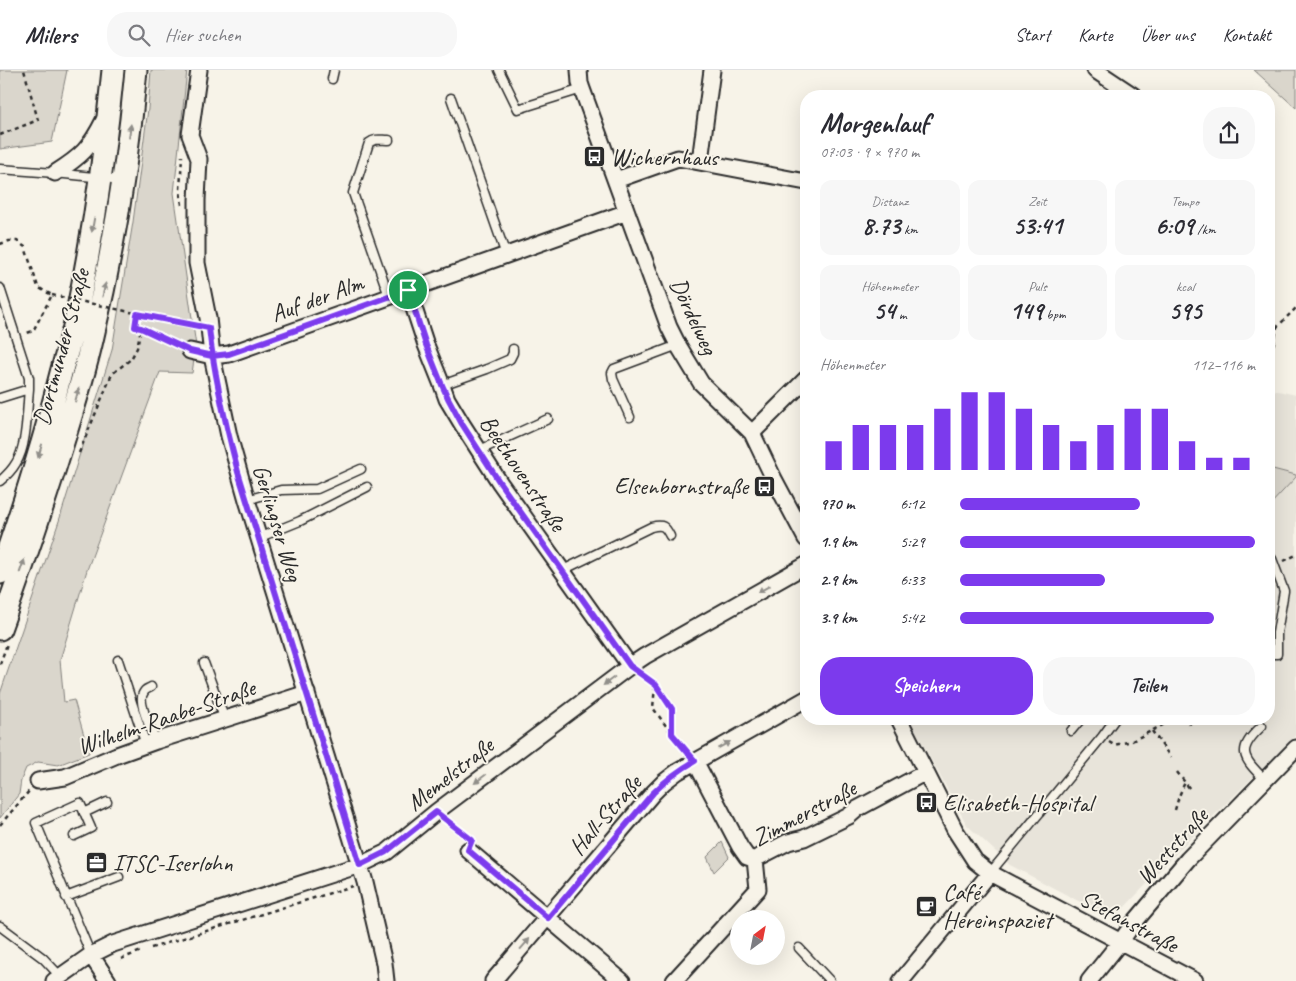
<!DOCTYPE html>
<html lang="de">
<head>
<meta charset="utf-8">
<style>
  :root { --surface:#fff; --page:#f7f7f7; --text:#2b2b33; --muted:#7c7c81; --line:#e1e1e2; --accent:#7c3aed }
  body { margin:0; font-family:Caveat,sans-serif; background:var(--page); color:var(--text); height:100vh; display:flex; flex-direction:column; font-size:19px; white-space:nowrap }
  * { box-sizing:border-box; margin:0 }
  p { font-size:16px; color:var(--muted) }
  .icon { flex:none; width:28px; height:28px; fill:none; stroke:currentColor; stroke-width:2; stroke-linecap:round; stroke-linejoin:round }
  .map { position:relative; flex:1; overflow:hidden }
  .drawer { position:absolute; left:800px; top:20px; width:475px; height:635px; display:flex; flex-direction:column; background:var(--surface); border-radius:20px; box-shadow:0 5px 20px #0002 }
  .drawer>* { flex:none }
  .needle { width:32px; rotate:32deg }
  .tools { position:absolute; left:730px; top:840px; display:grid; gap:10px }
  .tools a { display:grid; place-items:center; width:55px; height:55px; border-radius:50%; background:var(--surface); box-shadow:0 5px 20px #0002; font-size:25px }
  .pin { position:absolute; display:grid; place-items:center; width:42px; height:42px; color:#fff; margin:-21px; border:2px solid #fff; border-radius:50%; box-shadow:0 1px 5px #0007 }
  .round { display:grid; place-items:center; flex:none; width:52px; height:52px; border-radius:20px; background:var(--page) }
  .headline { display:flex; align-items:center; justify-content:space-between; height:85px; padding:0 20px }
  h1 { font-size:28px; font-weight:800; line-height:38px }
  .stats { display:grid; grid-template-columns:repeat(3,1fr); gap:8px; height:85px; padding:5px 20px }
  .stats div { display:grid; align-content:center; border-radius:12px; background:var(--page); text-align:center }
  .stats b { font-size:25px; font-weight:800 }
  .stats small { font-size:14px; font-weight:400 }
  .stats p { font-size:14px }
  .chart { height:140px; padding:10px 20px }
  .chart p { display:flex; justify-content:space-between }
  .chart svg { width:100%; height:90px; margin-top:5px; stroke:var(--accent); stroke-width:6 }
  .primary-button { display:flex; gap:10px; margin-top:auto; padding:10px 20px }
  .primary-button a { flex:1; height:58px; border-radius:20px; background:var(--accent); color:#fff; font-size:20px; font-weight:800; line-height:58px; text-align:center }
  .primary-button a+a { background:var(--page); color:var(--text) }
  ul { padding:0 20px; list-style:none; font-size:16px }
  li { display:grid; grid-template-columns:80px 60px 1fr; align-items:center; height:38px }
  li i { height:12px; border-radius:6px; background:var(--accent) }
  header { display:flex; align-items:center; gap:30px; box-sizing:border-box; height:70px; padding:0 25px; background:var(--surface); border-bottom:1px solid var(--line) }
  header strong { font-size:24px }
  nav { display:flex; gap:28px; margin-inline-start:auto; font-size:18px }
  .search { width:350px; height:45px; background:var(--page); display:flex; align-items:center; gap:12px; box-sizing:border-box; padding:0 18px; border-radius:20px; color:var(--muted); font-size:19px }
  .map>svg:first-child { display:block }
  .built { fill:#e8e4da }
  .green { fill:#dad6cc; stroke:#82807c }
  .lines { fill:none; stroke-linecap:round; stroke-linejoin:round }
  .lane-casing { stroke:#2b2b2b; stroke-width:11 }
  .street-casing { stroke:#2b2b2b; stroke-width:19 }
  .secondary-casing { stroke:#2b2b2b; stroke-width:25 }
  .path { stroke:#2b2b2b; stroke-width:2.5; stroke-dasharray:4 4; stroke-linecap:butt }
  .lane { stroke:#f7f3e8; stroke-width:8 }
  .street { stroke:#f7f3e8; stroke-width:15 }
  .secondary { stroke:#f7f3e8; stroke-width:21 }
  .path-bridge { stroke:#2b2b2b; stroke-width:2.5; stroke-dasharray:4 4; stroke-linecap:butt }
  .oneway { fill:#918f8a }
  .route-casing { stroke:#fff; stroke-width:10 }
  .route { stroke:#7c3aed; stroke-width:6 }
  .labels { text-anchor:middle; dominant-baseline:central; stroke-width:4; stroke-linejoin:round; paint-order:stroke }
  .poi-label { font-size:24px; fill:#2b2b2b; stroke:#f7f3e8; text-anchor:start }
  .street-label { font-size:24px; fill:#2b2b2b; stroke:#f7f3e8 }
</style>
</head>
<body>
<header>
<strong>Milers</strong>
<div class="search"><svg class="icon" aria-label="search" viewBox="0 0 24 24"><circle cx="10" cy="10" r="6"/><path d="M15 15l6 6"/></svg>Hier suchen</div>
<nav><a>Start</a><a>Karte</a><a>Über uns</a><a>Kontakt</a></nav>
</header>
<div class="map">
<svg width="1296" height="911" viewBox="0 0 1296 911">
  <rect width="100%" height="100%" fill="#f7f3e8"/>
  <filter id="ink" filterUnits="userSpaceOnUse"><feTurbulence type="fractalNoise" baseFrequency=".02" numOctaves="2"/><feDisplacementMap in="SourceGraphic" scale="10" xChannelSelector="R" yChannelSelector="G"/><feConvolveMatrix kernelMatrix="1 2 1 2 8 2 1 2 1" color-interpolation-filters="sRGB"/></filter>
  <g filter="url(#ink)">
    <path class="built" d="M1269,319l27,6v340l-112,110 -65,68 -16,1 -93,-49 -43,-40 -58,-106h360z"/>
    <path class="green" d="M0,0h67l-15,72 -52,7z
      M121,0h7l-10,91 -6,10z
      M151,0h36l-13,123 22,153 -4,27 -32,-1 -73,198 -27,90 4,42 10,-2 15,53 -31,12 -20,-3 -12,6 -5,12 -2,14 -19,24v-124l59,-173 53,-171 21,-128 15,-113z
      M1254,0h42v38z
      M1269,398l27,7v2l-27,29z
      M722,772l7,15 -15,15 -7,-15z"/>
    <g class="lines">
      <defs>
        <path id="lane" d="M499,0l19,39 64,-20
          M332,9l2,-9
          M451,28l55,157
          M389,70c-8,0 -14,-2 -20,3l-16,50 36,103
          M0,99l55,4 67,7
          M0,218l29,90v11l-29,9
          M442,315l45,-16 23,-10 3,-6v-4
          M630,347l-17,-38 -1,-6 2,-4 64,-24
          M480,380l68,-31
          M0,411c6,-5 12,-11 16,-18 11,-16 11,-54 13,-74
          M247,430l34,-10 36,-1 44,-20
          M258,468l42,-17 67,-34
          M1269,486l3,3 12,32 -7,42v21h-8
          M563,500l88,-43c12,-3 14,-1 19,9
          M118,590l28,85
          M204,593l21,57
          M151,617c-3,2 -6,2 -7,5 -8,9 8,39 12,49
          M1262,656c-26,24 -20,31 3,54
          M1071,661l10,-12
          M84,743l23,-11
          M74,766l17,-8 -11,-25 -44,20 55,132
          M990,803l112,-136 13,-18
          M66,827l53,-20
          M0,856l43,32 17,18
          M799,878l14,15 17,18"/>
        <path id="street" d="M199,0l-9,65 9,24 -2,41v63l11,55 4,38 17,80 18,64 118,382 19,81 2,18
          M579,0l1,13 2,6 87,238 9,18 23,38 51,50 22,46 32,60
          M1095,0l39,26
          M700,91l12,-91
          M55,103c27,-17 35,-25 49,-53
          M616,110l62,-22 128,24
          M408,220l18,55 16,40 5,14 15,25 38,59 130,183
          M190,281l22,5 17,-2 398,-142
          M752,363l54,-54
          M899,649l56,111 20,31 15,12 205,108
          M695,691l45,86 7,10 3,1
          M38,711l27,-4 52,-22 39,-14 151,-48
          M468,780l154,131
          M91,885l17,26
          M54,911l37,-26 22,-11 247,-79 27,-13 49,-40 194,-146 15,-10 161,-91
          M493,911l160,-188 11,-11 13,-10 129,-73
          M674,911l84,-92 -3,-30 33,-17 16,-4 45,-22 8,-7 69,-37
          M901,911l89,-108
          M1089,911l32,-40 12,-17 55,-65 108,-111"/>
        <path id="secondary" d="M0,503c23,-66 44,-132 61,-200 5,-18 11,-36 15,-55 17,-82 29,-165 37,-248
          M0,559c19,-52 37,-105 54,-158 14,-45 29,-90 39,-135 21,-88 35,-176 43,-266"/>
      </defs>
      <use href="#lane" class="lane-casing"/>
      <use href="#street" class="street-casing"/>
      <use href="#secondary" class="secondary-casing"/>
      <path class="path" d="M0,65l38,-15 -14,-50
        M182,135l-2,-15 2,-34
        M0,174l9,-3h8l8,6 13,40 6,4 8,4 -19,36 -9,3
        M130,242l65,13
        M137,244l-2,13 6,1
        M1269,298l8,-41 19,-19
        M79,383l33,-79 19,-15 6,-11 4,-20 36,17
        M1284,491l12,-6
        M0,594l7,-20
        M641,604l15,11 17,24 -1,25 14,17
        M655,616l-2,22 19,26
        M1182,649l9,5
        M1152,661l19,27
        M1109,672l5,3 18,-4 42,-22
        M1177,702l13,17
        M1175,740l4,-14 6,-14
        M447,751l20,15
        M0,755l30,-35
        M151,878l202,-62
        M121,889l20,-8"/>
      <use href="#lane" class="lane"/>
      <use href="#street" class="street"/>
      <use href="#secondary" class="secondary"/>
      <path class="path-bridge" d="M52,225l78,17"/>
    </g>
    <defs><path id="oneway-solid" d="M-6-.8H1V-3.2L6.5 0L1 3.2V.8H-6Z" transform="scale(1.25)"/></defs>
    <g class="oneway">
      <use href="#oneway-solid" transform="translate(130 61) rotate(-83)"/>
      <use href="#oneway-solid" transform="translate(93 155) rotate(100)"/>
      <use href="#oneway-solid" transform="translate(104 220) rotate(-77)"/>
      <use href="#oneway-solid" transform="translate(77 325) rotate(-74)"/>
      <use href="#oneway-solid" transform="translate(40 381) rotate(107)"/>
      <use href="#oneway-solid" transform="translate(22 496) rotate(-71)"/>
      <use href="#oneway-solid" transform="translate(764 519) rotate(151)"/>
      <use href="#oneway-solid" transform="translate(609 611) rotate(143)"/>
      <use href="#oneway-solid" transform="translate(724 675) rotate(-29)"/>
      <use href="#oneway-solid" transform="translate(480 709) rotate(143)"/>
      <use href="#oneway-solid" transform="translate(525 874) rotate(-49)"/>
    </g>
  </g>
  <g class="lines" filter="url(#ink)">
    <defs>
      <path id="route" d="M408,220l-179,64 -17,2 -22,-5 -49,-23 -6,-1 2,-13 72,14c5,48 17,98 29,144l122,393 26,-13 50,-40 36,28 -4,10 80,68 105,-125c13,-13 26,-23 42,-32l-23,-27v-25l-16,-24 -26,-19 -130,-183 -38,-59 -14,-26 -6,-13 -16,-40 -18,-55"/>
    </defs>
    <use href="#route" class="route-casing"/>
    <use href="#route" class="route"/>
  </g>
  <defs>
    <symbol id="bus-square" viewBox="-11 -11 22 22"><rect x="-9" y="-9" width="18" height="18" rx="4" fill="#2b2b2b" stroke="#f7f3e8"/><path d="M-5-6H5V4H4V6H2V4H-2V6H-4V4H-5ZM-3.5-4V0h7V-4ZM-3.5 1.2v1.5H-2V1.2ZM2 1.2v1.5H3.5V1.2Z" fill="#fff"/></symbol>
    <symbol id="office-square" viewBox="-11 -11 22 22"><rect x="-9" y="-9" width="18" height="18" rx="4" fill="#2b2b2b" stroke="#f7f3e8"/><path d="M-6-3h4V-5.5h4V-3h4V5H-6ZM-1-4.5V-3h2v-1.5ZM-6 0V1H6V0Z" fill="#fff"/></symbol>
    <symbol id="cafe-square" viewBox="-11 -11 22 22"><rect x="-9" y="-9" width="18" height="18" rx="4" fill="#2b2b2b" stroke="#f7f3e8"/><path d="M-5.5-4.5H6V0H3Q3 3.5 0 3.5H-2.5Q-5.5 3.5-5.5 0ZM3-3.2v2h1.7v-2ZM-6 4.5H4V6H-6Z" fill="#fff"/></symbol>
  </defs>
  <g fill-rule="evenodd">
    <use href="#bus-square" x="582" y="74" width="25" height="25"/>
    <use href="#bus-square" x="752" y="404" width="25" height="25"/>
    <use href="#bus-square" x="914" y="720" width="25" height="25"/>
    <use href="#office-square" x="84" y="780" width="25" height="25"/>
    <use href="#cafe-square" x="914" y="824" width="25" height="25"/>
  </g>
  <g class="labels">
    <g class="poi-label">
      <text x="611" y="87">Wichernhaus</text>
      <text x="748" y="416" text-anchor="end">Elsenbornstraße</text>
      <text x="943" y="733">Elisabeth-Hospital</text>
      <text x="113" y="793">ITSC-Iserlohn</text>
      <text x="943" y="822">Café<tspan x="943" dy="28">Hereinspaziet</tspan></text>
    </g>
    <g class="street-label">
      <text transform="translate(317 228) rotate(-20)">Auf der Alm</text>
      <text transform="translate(694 246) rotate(65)">Dördelweg</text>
      <text transform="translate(61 277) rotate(-75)">Dortmunder Straße</text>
      <text transform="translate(523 403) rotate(56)">Beethovenstraße</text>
      <text transform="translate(278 453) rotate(73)">Gerlingser Weg</text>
      <text transform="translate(166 647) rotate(-19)">Wilhelm-Raabe-Straße</text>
      <text transform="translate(450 704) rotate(-38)">Memelstraße</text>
      <text transform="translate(804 743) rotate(-28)">Zimmerstraße</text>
      <text transform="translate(605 745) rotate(-49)">Hall-Straße</text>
      <text transform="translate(1172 776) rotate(-48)">Weststraße</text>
      <text transform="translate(1129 851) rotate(28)">Stefanstraße</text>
    </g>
  </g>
</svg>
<div class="tools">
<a><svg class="needle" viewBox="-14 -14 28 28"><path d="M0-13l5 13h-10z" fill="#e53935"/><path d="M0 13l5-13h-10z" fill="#7c7c81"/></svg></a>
</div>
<div class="pin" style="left:408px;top:220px;background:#1e9e55"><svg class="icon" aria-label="arrive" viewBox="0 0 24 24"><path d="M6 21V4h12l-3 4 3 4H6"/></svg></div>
<section class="drawer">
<div class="headline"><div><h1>Morgenlauf</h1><p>07:03 · 9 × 970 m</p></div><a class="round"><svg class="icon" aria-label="share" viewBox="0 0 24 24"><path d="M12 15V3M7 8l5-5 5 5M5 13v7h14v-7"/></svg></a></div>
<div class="stats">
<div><p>Distanz</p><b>8.73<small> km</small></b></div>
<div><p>Zeit</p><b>53:41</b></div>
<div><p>Tempo</p><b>6:09<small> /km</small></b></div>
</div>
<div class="stats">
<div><p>Höhenmeter</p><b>54<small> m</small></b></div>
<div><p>Puls</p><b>149<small> bpm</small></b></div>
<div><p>kcal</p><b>595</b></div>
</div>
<div class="chart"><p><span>Höhenmeter</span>112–116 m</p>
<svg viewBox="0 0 160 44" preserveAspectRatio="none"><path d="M5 44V30M15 44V22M25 44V22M35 44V22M45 44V14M55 44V6M65 44V6M75 44V14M85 44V22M95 44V30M105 44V22M115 44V14M125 44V14M135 44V30M145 44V38M155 44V38"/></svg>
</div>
<ul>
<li><b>970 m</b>6:12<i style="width:61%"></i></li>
<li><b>1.9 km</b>5:29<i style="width:100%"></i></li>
<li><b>2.9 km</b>6:33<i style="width:49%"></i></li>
<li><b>3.9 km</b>5:42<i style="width:86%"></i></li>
</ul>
<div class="primary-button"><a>Speichern</a><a>Teilen</a></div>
</section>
</div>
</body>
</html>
